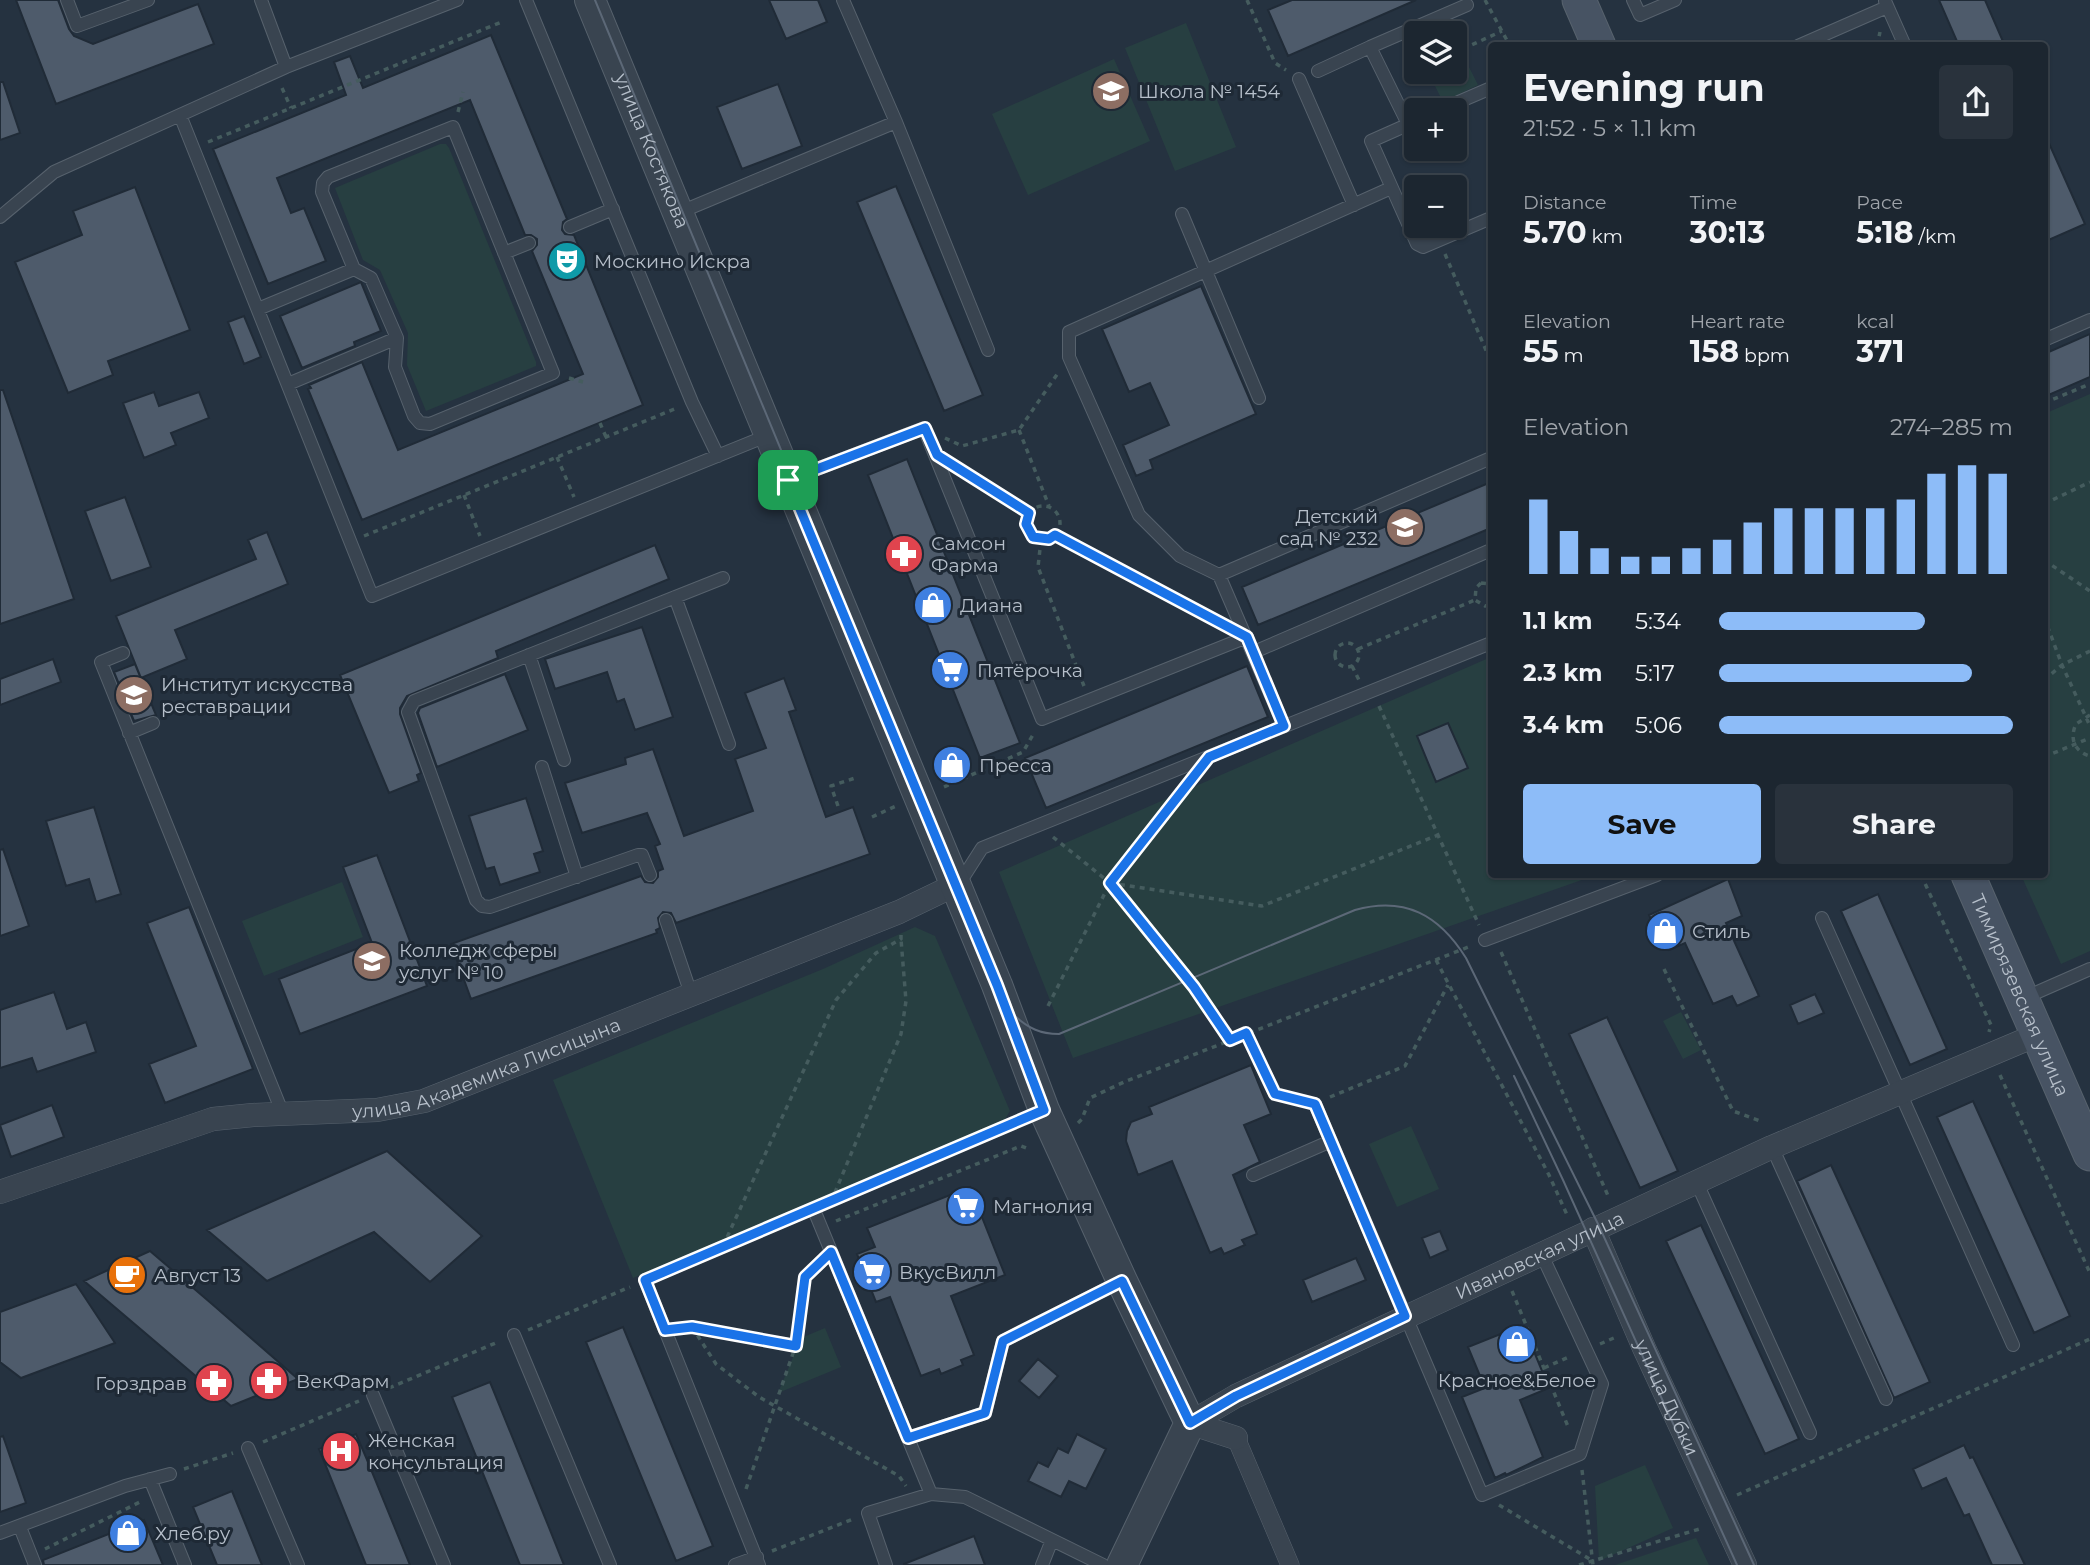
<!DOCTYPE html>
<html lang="en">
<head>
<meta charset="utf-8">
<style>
  :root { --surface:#1c2630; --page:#29323c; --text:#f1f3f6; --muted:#a0a5ab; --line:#3a434c; --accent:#8dbcf8 }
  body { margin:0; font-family:Montserrat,sans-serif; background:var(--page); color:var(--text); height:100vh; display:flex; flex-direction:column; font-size:26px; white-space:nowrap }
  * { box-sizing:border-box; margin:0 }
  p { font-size:23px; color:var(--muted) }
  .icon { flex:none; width:38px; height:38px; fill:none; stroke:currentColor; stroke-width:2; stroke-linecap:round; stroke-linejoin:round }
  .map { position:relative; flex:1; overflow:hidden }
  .sheet { position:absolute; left:1488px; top:42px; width:560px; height:836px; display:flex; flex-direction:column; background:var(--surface); border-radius:7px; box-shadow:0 2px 5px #0004,0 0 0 2px var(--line) }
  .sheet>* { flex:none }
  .controls { position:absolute; left:1404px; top:21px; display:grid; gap:14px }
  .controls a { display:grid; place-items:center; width:63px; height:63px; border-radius:7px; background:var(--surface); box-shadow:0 2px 5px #0004,0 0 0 2px var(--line); font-size:35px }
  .pin { position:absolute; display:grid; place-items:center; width:60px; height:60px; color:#fff; margin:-30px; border-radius:14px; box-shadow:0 4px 10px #0006 }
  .round { display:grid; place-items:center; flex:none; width:74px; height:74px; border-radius:7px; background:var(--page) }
  .head { display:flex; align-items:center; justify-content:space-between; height:119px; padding:0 35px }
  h1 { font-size:38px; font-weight:700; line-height:52px }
  .metrics { display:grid; grid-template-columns:repeat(3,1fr); gap:10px; height:119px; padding:7px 35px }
  .metrics div { display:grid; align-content:center }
  .metrics b { font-size:30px; font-weight:700 }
  .metrics small { font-size:19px; font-weight:400 }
  .metrics p { font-size:19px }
  .chart { height:196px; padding:14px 35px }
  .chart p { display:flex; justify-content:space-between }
  .chart svg { width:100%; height:126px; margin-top:7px; stroke:var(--accent); stroke-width:6 }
  .primary-button { display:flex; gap:14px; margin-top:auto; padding:14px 35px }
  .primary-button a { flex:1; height:80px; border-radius:7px; background:var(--accent); color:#111; font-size:28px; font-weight:700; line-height:80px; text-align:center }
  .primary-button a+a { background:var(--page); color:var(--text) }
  ul { padding:0 35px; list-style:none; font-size:23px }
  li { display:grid; grid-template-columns:112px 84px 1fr; align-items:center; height:52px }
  li i { height:18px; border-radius:9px; background:var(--accent) }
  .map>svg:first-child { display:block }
  .green { fill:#273f41 }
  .building { fill:#4e5b6b; stroke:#202b37; stroke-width:2 }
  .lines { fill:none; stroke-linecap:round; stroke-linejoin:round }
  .service-casing { stroke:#57626d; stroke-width:14 }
  .pedestrian-casing { stroke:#57626d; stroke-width:19 }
  .minor-casing { stroke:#57626d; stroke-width:24 }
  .tertiary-casing { stroke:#57626d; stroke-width:32 }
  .secondary-casing { stroke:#57626d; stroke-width:35 }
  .path { stroke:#455c5e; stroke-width:3.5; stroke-dasharray:5 5; stroke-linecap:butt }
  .service { stroke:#394450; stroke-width:12 }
  .pedestrian { stroke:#394450; stroke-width:18 }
  .minor { stroke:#394450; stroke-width:23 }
  .tertiary { stroke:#394450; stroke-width:30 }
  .secondary { stroke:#475363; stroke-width:33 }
  .tram { stroke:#5c6877; stroke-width:2 }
  .route-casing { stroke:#fff; stroke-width:14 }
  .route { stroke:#1a73e8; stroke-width:9 }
  .labels { text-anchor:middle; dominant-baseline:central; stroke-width:6; stroke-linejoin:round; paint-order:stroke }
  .poi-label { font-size:19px; fill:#b6bfca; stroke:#1e2935; text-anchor:start }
  .street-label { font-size:19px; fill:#b6bfca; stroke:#1e2935 }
</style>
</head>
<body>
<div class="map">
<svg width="2090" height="1565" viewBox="0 0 2090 1565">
  <rect width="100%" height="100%" fill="#253240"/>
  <path class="green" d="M1186,23l50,124 -61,24 -50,-123z
    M1457,43l21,42 -35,17 -15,-30h26v-27z
    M1114,59l36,82 -122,54 -36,-81z
    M440,144h6l3,4 87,214v4l-110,45 -19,-46 1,-32 -28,-63 -17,-10 -28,-72z
    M2090,394v557l-29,13 -40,-89h23v-461z
    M1491,657v218h105l-523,183 -74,-186z
    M342,882l21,55 -99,39 -22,-55z
    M915,927l20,9 75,175 -8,13 -369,154 -80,-198 270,-111z
    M1681,1012l20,38 -18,9 -20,-38z
    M1411,1126l28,63 -42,18 -28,-63z
    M825,1328l16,39 -63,26 23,-55z
    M1645,1465l28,63 -74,33 -4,-75z
    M1696,1538l13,27h-94z"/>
  <path class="building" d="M16,0h42l11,29 5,7 19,8 105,-40 16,40 -158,60z
    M769,0h49l9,22 -41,17z
    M1292,0h124l-128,56 -20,-46z
    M1939,0h46l20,46h-46z
    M491,35l76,184 -4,3 -1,8 3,4 9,1 69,170 -281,115 -54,-131 3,-1 -2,-3 53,-23 36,88 185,-76 -51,-123 5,-6v-6l-6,-4h-6l-55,-135 -193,78 14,35 13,-5 22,53 -58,23 -55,-135 133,-54 -12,-33 16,-6 13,32z
    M0,82h3l17,51 -20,7z
    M778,84l24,62 -60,23 -25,-62z
    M2044,132l41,92 -41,18z
    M896,186l87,209 -39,16 -87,-209z
    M135,187l55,143 -82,31 5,14 -45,18 -53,-131 67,-27 -9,-24z
    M361,282l20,49 -27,11 1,4 -53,22 -22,-52z
    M1201,286l55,128 -106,46 3,9 -17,7 -13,-31 46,-20 -19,-42 -21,9 -27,-63z
    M244,316l17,41 -17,7 -16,-42z
    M2090,334v43l-46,20v-43z
    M0,390h3l71,209 -74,25z
    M154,392l5,14 40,-14 10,26 -38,15 5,12 -32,13 -21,-55z
    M907,459l113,284 -40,15 -112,-283z
    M1491,482v46l-233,97 -16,-38z
    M125,497l26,70 -40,14 -26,-70z
    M267,532l21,52 -113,46 12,29 -46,19 -25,-62 140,-57 -8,-19z
    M655,545l14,34 -173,72 2,7 -91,38 -7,12v6l21,59 -4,2 2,6 -30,12 -49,-118z
    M642,627l31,90 -38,13 -11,-31 -7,3 -10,-30 -52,17 -10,-30z
    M53,659l8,23 -61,23v-26z
    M135,664l21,51 -22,6 -20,-49z
    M1247,666l21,51 -222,91 -21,-50z
    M505,674l23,56 -91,37 -19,-54 2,-5z
    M784,678l12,32 -7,2 37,105 27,-10 17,47 -194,69 -5,-10 -8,-1 -5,6 2,10 -4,2 1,3 -186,66 -20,-55 190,-68 4,6 8,1 5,-6v-6l5,-2 -8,-23 5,-2 -13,-31 -65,20 -17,-50 61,-19 -1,-6 28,-9 31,87 69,-25 -18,-52 31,-11 -21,-55z
    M1448,723l20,45 -32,14 -19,-46z
    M526,798l17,53 -9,3 6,18 -40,13 -6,-18 -8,2 -17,-53z
    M94,807l27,87 -25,8 -7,-23 -23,7 -20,-65z
    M3,849l26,77 -29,10v-86z
    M377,855l50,131 -127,48 -21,-55 93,-36 -29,-76z
    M1728,879l14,37 -16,7 33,73 -22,10 -5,-10 -19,8 -28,-61 -16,7 -9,-20 -4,1 -7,-16z
    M1878,894l69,155 -37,16 -69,-154z
    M189,907l64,162 -88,34 -16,-39 47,-18 -49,-123z
    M54,992l13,37 19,-7 10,30 -59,20 -5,-14 -32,10v-58z
    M1815,994l9,19 -26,11 -8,-19z
    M1607,1017l71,154 -38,17 -71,-154z
    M1251,1065l20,49 -27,11 16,37 -27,13 24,59 -15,6 3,5 -21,9 -3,-6 -11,5 -38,-92 -34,14 -12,-34 1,-10 4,-9 21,-8 -3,-7z
    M1973,1101l97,215 -36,17 -97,-216z
    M52,1105l12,32 -53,20 -11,-32z
    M387,1151l95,85 -52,46 -56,-50 -107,49 -60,-51z
    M1831,1165l99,217 -36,16 -97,-217z
    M970,1187l35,88 -54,21 23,59 -13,5 2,5 -22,9 -2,-5 -18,7 -31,-79 -14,5 -19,-48 18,-7 -8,-19z
    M1701,1225l98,214 -34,15 -99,-213z
    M1440,1231l8,19 -18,8 -8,-20z
    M150,1251l62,53 86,75 -67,27 -147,-125z
    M1356,1258l10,22 -54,22 -9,-22z
    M76,1284l39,59 -94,35 -21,-16v-50z
    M623,1327l90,219 -37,15 -90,-219z
    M1518,1327l10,24 5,-2 16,39 -29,12 23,57 -37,18 -1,-2 -10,5 -33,-81 23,-9 -17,-41z
    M1038,1359l20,17 -19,22 -20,-17z
    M490,1382l56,138 18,45h-44l-68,-168z
    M356,1434l12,28 42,103h-44l-47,-116z
    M1077,1434l29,15 -20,40 -17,-8 -8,16 -33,-16 10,-19 10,5 10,-19 10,5z
    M3,1436l23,67 -26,9v-75z
    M1964,1445l6,13 3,-1 52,108h-33l-23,-51 -5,2 -18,-38 -24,11 -9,-20z
    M232,1491l11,27 19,47h-45l-24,-58z
    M144,1520l19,45h-119l-1,-5z
    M974,1536l11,29h-81v-1z"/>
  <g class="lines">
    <defs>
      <path id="service" d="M67,0l10,26 71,-26
        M261,0l25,67
        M526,0l166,402 26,54
        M1633,0l7,15 35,-15
        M1885,1l20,45
        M1798,46l89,-39
        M1318,71l52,-24
        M1299,79l55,126
        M1440,110l51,-22
        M180,115l192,481 397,-161
        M1416,121l-45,20 46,103 6,3 68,-29
        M896,122l92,228
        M1408,124l-38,-77 97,-42
        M678,213l218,-91 -53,-122
        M1182,214l77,184
        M0,217l54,-45 232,-105 171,-67
        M570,227l43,-18
        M504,253l25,-10
        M258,309l96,-40
        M2044,340l46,-20
        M288,384l109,-46 -2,29 19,49 6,7 10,1 123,-51 -100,-246 -125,50 -5,6 -1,9 32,77 17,9 26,60
        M788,480l136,-52 118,291 205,-82
        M1219,575l-39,-19 -41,-41 -70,-158v-25l322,-144
        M675,597l54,147
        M1254,652l237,-102
        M123,653l-22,9 182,452
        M529,655l35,105
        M1284,726l-65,-151 272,-117
        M129,733l24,-10
        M542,767l35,110
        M650,875l-8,-20h-4l-148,52 -8,-1 -6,-6 -68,-188 6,-11 309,-123
        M956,885l3,-1 23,-36 509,-205
        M1822,918l191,427
        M666,920l25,74
        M1485,940l172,-65
        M2024,998l66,-29
        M1315,1104l167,391 98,-41 22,-70 -61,-131
        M1772,1147l114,252
        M1253,1175l78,-34
        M1696,1181l114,252
        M814,1210l117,284
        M645,1280l114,285
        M514,1335l96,230
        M373,1395l71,170
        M908,1438l77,-25 18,-72 119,-60
        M248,1448l50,117
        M150,1479l35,86
        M20,1527l15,38
        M0,1533l125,-47 45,-12
        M735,1565l22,-8
        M886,1565l-18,-52 63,-19 34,3 138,68
        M1042,1565l10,-25"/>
      <path id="pedestrian" d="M1236,1438l54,127"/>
      <g id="minor">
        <path id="s1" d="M0,1192l213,-73 40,-4 124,-5 47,-9 475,-189 56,-27"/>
        <path id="s2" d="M1593,1229l51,119 101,217"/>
        <path id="s3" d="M1190,1423l46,-27 536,-249 267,-113"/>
        <path d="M1190,1423l46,15"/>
      </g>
      <g id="tertiary">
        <path id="s4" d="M590,0l407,985 47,125 78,171 68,142 -68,142"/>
      </g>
      <g id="secondary">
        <path d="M1579,0l20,46"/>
        <path id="s5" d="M1968,875l122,279"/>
      </g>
    </defs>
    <use href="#service" class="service-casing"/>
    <use href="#pedestrian" class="pedestrian-casing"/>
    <use href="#minor" class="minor-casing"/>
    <use href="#tertiary" class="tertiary-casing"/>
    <use href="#secondary" class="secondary-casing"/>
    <path class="path" d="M1247,0l28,63 11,7
      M1485,0l25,46
      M1877,46l3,-14
      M1454,53l48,-22
      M282,88l9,20
      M458,112l5,-20
      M208,142l296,-121
      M1445,254l46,108
      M569,378l14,4
      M2044,403l46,-19
      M600,423l6,14
      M1019,430l30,76
      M945,438l17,8 57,-16 39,-57
      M557,457l17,40
      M960,469l69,44
      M464,495l16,41
      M2044,504l46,-22
      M1026 523a17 17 0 1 1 34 0a17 17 0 1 1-34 0Z
      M1055,535l165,88
      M364,536l313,-128
      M1041,540l-3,27 46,119
      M2044,560l46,31
      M1481,583l-5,5 -1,12 10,6 6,-1
      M1481,583l10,1
      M2044,617l18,48 28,61
      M1335 655a12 12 0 1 1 24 0a12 12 0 1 1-24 0Z
      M1358,649l117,-49
      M1352,666l7,14
      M2044,680l18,-15 28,-14
      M1379,706l100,219
      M2090,715l-14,9c-7,15 -1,28 14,32
      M2044,757l46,-19
      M944,787l79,-35 11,-19
      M838,806l-7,-20 24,-8
      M872,817l24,-11
      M1053,837l57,46 84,104 36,53
      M1921,875l70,150 -2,7
      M1110,883l152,23 176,-71
      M1501,952l108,246
      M1436,960l113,215 19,42
      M1664,969l69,142 27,10
      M1048,1006l62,-123 78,-100
      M1246,1033l29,61 24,6
      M2000,1075l90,198
      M1330,1097l75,-31 43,-81
      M1078,1123l4,-4 8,-21 34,-16 347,-136
      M831,1202l70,-168 5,-33 -5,-62
      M828,1204l192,-84
      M836,1221l185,-75 5,2 4,-2
      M723,1246l113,-246 40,-47 25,-14v-5
      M660,1274l138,-58
      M1512,1291l57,138
      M692,1327l24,37 43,33 140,79 7,10
      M681,1328l11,-1 104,20
      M528,1330l102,-43
      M1600,1344l16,-7
      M1544,1368l27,-12
      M389,1388l109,-46
      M263,1442l96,-41
      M184,1469l49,-16
      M1582,1470l11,95
      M746,1489l53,-153 6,-59 15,-14
      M1737,1495l353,-156
      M1499,1505l94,56
      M45,1549l97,-48
      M772,1551l81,-32
      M1579,1565l124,-37"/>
    <use href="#service" class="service"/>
    <use href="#pedestrian" class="pedestrian"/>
    <use href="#minor" class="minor"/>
    <use href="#tertiary" class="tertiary"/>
    <use href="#secondary" class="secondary"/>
    <path class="tram" d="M595,0l420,1016c13,12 25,18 44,18l296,-124c50,-14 84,5 111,48l133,268 155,339
      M1514,1076l49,104 174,385"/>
  </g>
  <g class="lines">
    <defs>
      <path id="route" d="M925,428l12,27 92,58 -3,11 7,13 16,2 6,-4 192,102 37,89 -75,31 -99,126 84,104 36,53 16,-7 29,61 40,10 90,212 -169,80 -46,27 -68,-142 -119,60 -18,72 -77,25 -77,-186 -26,25 -9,69 -104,-19 -27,3 -20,-50 399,-170 -47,-125 -209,-505z"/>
    </defs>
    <use href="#route" class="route-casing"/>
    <use href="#route" class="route"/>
  </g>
  <defs>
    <symbol id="school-disc" viewBox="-11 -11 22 22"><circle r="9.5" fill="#8d6e63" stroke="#1e2935"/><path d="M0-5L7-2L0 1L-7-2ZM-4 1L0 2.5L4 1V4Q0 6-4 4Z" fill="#fff"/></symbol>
    <symbol id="theatre-disc" viewBox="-11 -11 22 22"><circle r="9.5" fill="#0f9aa8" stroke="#1e2935"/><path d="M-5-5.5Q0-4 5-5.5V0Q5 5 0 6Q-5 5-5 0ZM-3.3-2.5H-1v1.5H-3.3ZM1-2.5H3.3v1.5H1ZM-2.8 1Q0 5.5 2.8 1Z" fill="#fff"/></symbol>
    <symbol id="pharmacy-disc" viewBox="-11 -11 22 22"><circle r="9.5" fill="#e0444e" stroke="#1e2935"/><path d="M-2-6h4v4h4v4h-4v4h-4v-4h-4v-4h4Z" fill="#fff"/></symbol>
    <symbol id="shop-disc" viewBox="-11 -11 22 22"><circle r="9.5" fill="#3f7fe0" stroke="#1e2935"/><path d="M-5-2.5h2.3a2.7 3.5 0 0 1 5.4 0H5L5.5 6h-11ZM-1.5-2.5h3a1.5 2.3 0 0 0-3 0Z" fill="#fff"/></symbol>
    <symbol id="supermarket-disc" viewBox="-11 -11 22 22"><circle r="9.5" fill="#3f7fe0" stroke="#1e2935"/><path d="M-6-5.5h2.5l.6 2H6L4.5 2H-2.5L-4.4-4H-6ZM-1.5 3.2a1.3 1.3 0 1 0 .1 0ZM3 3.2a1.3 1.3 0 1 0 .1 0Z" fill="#fff"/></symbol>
    <symbol id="university-disc" viewBox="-11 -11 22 22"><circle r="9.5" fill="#8d6e63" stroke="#1e2935"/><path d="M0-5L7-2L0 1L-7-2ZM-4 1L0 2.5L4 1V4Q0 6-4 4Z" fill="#fff"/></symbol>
    <symbol id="cafe-disc" viewBox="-11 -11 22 22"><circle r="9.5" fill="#e8710a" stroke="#1e2935"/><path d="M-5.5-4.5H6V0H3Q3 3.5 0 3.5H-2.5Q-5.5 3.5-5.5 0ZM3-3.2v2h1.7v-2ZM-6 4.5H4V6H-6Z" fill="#fff"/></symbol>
    <symbol id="hospital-disc" viewBox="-11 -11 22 22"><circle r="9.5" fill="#e0444e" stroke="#1e2935"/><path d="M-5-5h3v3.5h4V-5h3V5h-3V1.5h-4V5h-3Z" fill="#fff"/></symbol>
  </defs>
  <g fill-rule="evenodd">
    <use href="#school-disc" x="1089" y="69" width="44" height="44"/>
    <use href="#theatre-disc" x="545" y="239" width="44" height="44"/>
    <use href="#school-disc" x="1383" y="505" width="44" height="44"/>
    <use href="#pharmacy-disc" x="882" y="532" width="44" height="44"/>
    <use href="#shop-disc" x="911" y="583" width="44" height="44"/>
    <use href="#supermarket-disc" x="928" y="648" width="44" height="44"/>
    <use href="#university-disc" x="112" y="673" width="44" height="44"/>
    <use href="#shop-disc" x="930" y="743" width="44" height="44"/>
    <use href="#shop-disc" x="1643" y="909" width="44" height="44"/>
    <use href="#university-disc" x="350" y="939" width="44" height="44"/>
    <use href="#supermarket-disc" x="944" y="1184" width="44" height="44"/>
    <use href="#supermarket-disc" x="850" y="1250" width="44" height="44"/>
    <use href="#cafe-disc" x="105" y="1253" width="44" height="44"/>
    <use href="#shop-disc" x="1495" y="1322" width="44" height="44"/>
    <use href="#pharmacy-disc" x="247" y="1359" width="44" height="44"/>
    <use href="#pharmacy-disc" x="192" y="1361" width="44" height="44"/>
    <use href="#hospital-disc" x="319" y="1429" width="44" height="44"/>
    <use href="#shop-disc" x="106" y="1511" width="44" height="44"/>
  </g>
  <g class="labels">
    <g class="poi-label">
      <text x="1138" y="91">Школа № 1454</text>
      <text x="594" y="261">Москино Искра</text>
      <text x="1378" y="516" text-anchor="end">Детский<tspan x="1378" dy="22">сад № 232</tspan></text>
      <text x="931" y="543">Самсон<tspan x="931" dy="22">Фарма</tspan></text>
      <text x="960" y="605">Диана</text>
      <text x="977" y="670">Пятёрочка</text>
      <text x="161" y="684">Институт искусства<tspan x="161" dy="22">реставрации</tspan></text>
      <text x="979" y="765">Пресса</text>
      <text x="1692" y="931">Стиль</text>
      <text x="399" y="950">Колледж сферы<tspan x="399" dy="22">услуг № 10</tspan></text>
      <text x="993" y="1206">Магнолия</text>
      <text x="899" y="1272">ВкусВилл</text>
      <text x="154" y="1275">Август 13</text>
      <text x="1517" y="1380" text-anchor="middle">Красное&amp;Белое</text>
      <text x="296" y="1381">ВекФарм</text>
      <text x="187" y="1383" text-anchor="end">Горздрав</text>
      <text x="368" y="1440">Женская<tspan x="368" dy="22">консультация</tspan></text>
      <text x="155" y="1533">Хлеб.ру</text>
    </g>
    <g class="street-label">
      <text stroke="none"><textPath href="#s4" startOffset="163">улица Костякова</textPath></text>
      <text stroke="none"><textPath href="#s5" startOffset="131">Тимирязевская улица</textPath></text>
      <text stroke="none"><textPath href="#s1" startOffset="506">улица Академика Лисицына</textPath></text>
      <text stroke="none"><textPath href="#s3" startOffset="388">Ивановская улица</textPath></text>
      <text stroke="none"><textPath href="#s2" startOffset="184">улица Дубки</textPath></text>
    </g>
  </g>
</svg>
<div class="controls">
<a><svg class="icon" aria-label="layers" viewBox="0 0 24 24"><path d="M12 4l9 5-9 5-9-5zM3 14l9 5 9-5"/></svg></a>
<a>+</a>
<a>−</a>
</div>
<div class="pin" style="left:788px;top:480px;background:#1e9e55"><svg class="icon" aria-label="arrive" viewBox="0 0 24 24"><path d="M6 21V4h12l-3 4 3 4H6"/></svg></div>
<section class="sheet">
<div class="head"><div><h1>Evening run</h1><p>21:52 · 5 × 1.1 km</p></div><a class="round"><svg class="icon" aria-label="share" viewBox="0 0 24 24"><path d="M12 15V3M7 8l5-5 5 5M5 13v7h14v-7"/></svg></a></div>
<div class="metrics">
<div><p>Distance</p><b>5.70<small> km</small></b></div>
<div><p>Time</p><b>30:13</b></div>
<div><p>Pace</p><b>5:18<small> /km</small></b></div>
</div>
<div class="metrics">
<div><p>Elevation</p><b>55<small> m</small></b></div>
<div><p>Heart rate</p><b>158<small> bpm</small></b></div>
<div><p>kcal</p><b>371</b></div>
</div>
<div class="chart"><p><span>Elevation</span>274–285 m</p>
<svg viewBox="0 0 160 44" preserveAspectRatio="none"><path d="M5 44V18M15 44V29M25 44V35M35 44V38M45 44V38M55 44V35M65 44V32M75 44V26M85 44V21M95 44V21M105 44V21M115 44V21M125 44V18M135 44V9M145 44V6M155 44V9"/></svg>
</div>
<ul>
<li><b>1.1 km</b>5:34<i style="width:70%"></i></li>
<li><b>2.3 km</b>5:17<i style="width:86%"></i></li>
<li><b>3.4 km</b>5:06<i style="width:100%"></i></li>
</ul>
<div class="primary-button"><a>Save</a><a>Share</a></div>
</section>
</div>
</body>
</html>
